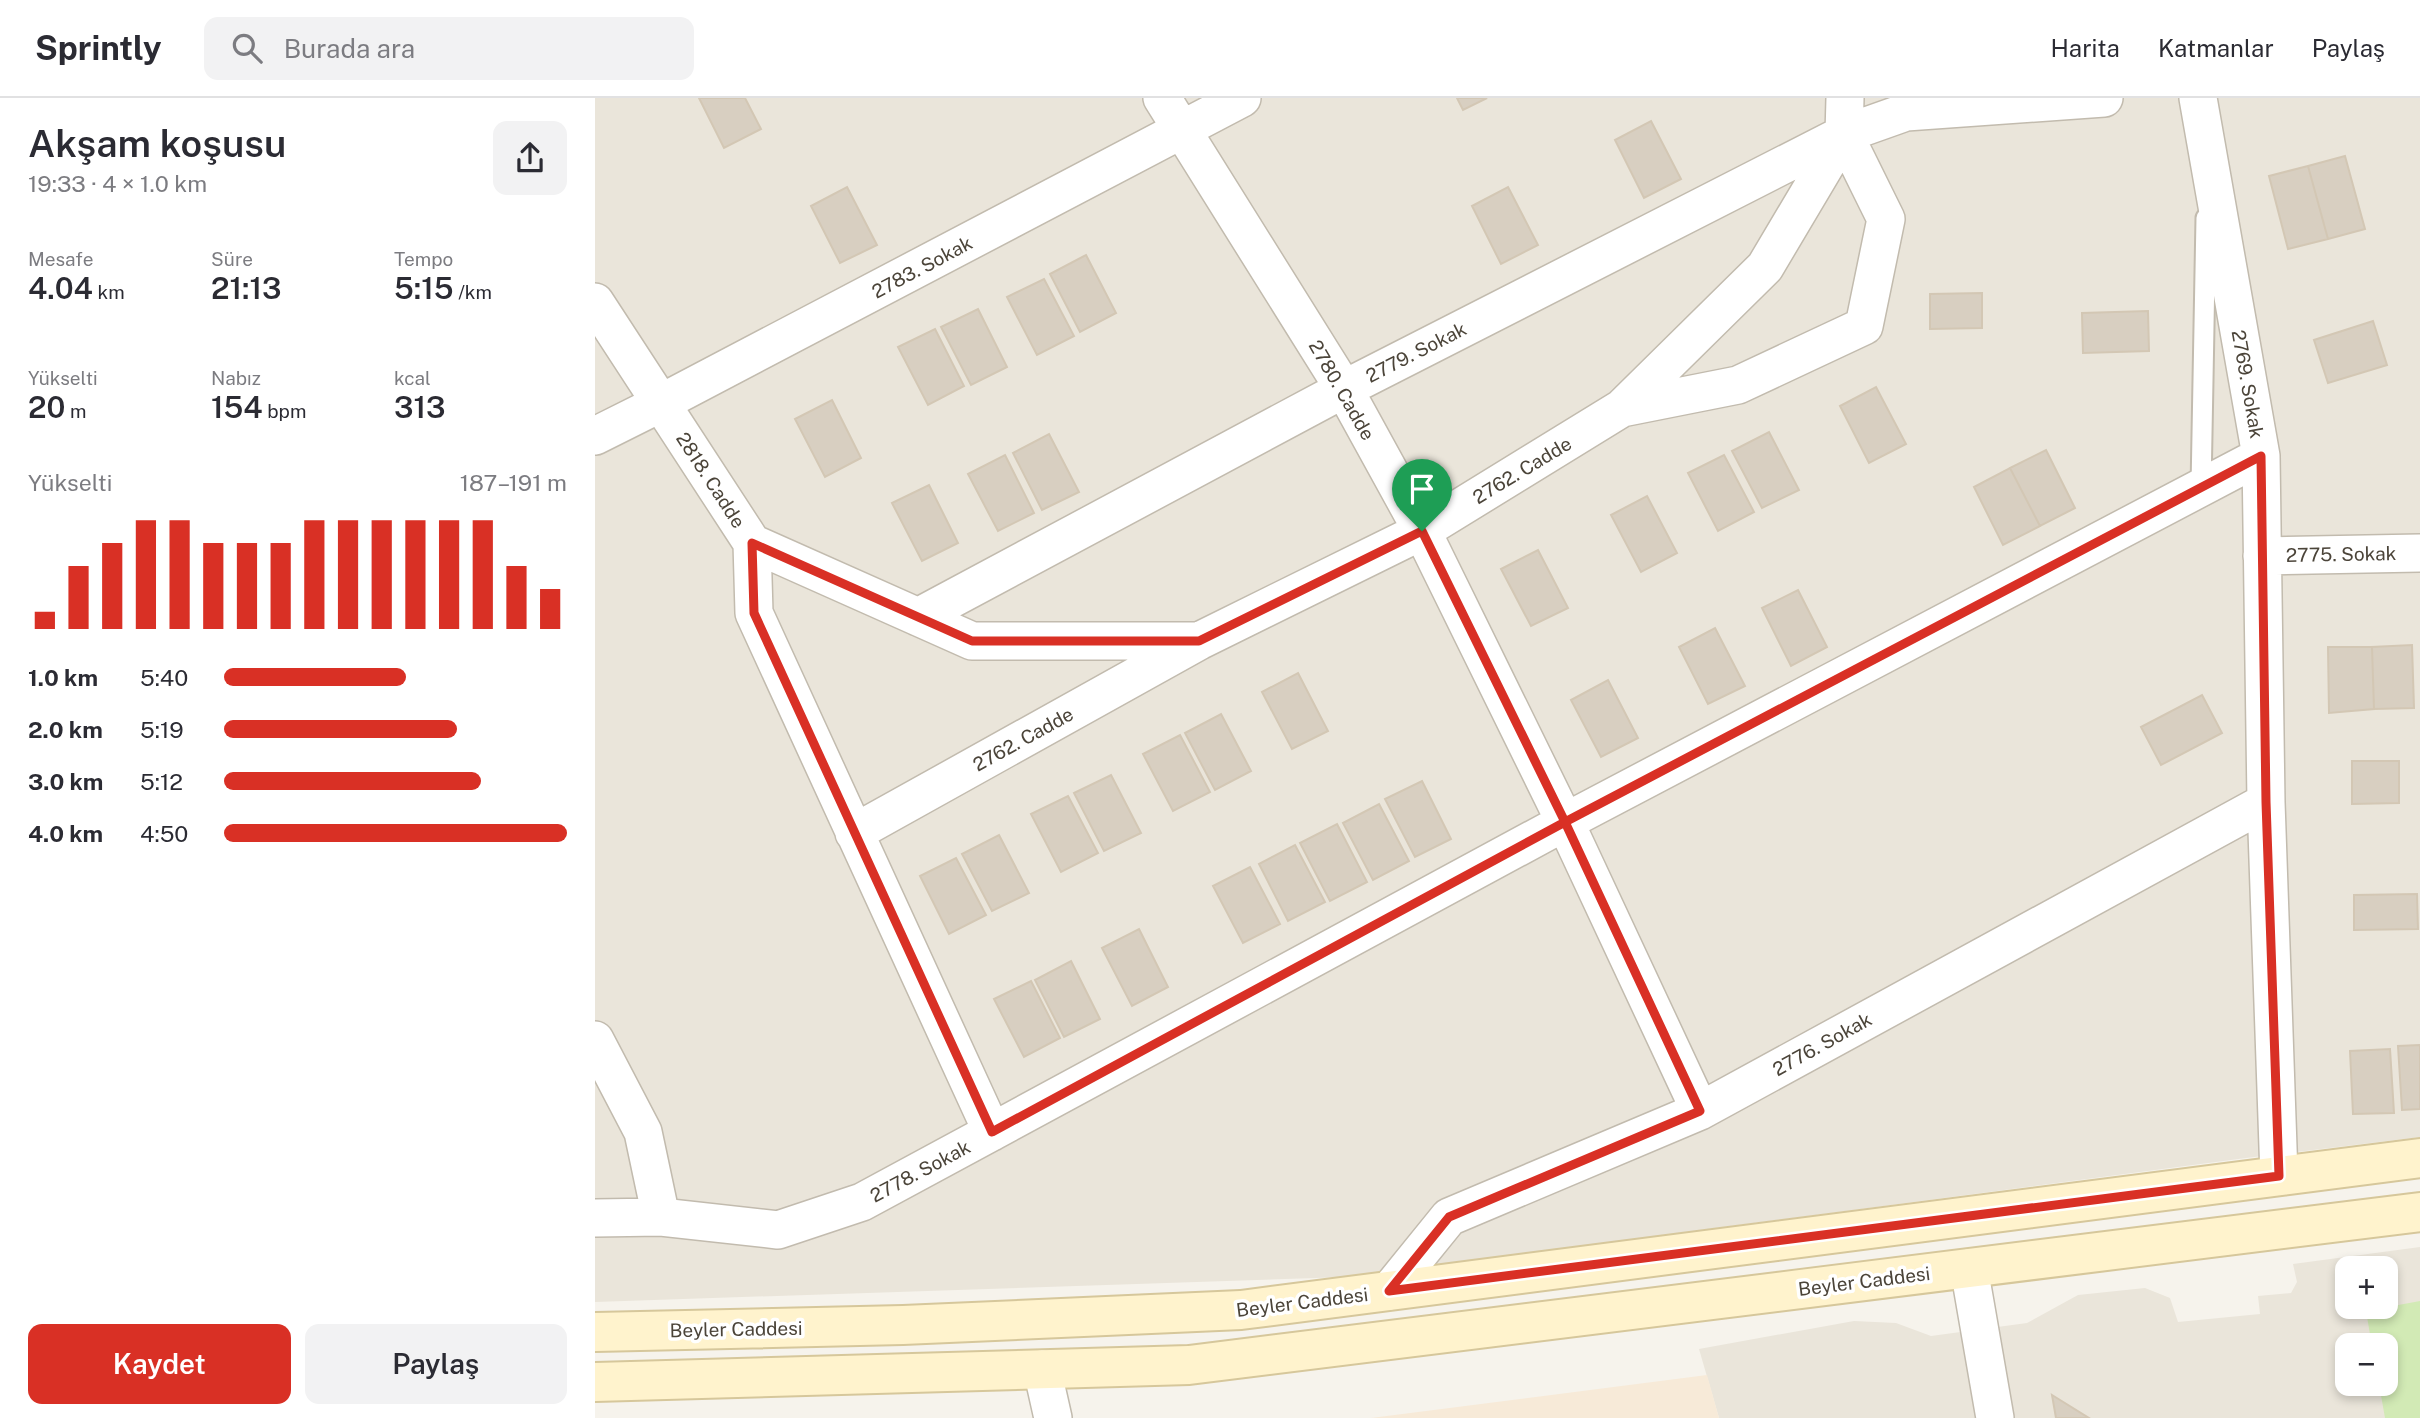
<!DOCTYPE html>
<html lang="tr">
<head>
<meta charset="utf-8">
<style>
  :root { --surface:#fff; --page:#f2f2f3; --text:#2b2b33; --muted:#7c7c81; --line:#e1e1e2; --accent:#d93025 }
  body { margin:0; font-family:"Public Sans",sans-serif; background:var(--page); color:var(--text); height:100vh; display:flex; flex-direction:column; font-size:26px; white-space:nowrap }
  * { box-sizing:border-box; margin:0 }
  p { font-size:23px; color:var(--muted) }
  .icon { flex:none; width:38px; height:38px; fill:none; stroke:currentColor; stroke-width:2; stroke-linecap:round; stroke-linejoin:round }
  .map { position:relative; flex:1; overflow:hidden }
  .sheet { display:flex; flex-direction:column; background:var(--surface); width:595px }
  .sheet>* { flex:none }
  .fabs { position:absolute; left:1740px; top:1158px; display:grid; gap:14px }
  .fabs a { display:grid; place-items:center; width:63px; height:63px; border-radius:14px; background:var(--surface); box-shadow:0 4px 10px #0003; font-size:35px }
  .pin { position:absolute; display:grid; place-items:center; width:60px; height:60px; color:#fff; margin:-72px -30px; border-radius:50% 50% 50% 0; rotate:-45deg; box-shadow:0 0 7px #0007 }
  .pin .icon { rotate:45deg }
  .round { display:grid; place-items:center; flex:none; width:74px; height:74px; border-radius:14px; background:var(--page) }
  .summary { display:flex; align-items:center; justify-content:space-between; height:119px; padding:0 28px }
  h1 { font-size:38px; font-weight:600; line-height:52px }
  .stats { display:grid; grid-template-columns:repeat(3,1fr); gap:10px; height:119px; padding:7px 28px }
  .stats div { display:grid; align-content:center }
  .stats b { font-size:30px; font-weight:600 }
  .stats small { font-size:19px; font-weight:400 }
  .stats p { font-size:19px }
  .chart { height:196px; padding:14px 28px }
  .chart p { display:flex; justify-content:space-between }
  .chart svg { width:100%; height:126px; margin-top:7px; stroke:var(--accent); stroke-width:6 }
  .button { display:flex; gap:14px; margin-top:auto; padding:14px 28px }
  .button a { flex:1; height:80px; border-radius:14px; background:var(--accent); color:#fff; font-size:28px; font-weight:600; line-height:80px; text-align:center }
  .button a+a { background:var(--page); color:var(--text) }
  ul { padding:0 28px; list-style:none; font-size:23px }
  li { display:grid; grid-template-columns:112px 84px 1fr; align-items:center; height:52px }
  li i { height:18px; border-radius:9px; background:var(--accent) }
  header { display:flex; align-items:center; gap:42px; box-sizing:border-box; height:98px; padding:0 35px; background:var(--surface); border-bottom:2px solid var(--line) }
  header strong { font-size:33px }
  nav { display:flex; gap:38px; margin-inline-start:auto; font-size:24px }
  .search { width:490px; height:63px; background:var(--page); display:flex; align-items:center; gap:18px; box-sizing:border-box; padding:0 24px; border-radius:14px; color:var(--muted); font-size:26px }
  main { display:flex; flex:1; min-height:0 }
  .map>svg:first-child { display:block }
  .residential { fill:#eae5da; fill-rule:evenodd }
  .commercial { fill:#f7ead8 }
  .green { fill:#d2eab5 }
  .building { fill:#d8cfc1; stroke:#d3c7b4; stroke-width:2 }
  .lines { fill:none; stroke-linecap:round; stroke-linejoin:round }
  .lane-casing { stroke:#c2bbae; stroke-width:23 }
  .street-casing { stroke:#c2bbae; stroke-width:40 }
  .secondary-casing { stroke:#d6c79b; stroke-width:42 }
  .lane { stroke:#fff; stroke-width:19 }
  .street { stroke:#fff; stroke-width:37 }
  .secondary { stroke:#fff3cd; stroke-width:38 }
  .route-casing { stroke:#fff; stroke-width:14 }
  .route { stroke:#d93025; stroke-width:9 }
  .labels { text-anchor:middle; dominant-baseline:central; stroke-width:7; stroke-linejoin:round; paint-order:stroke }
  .street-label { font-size:19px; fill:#4b4439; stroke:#fff }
</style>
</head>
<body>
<header>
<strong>Sprintly</strong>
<div class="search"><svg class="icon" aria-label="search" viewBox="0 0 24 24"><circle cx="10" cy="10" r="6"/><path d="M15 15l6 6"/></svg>Burada ara</div>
<nav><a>Harita</a><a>Katmanlar</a><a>Paylaş</a></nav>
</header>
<main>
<section class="sheet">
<div class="summary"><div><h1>Akşam koşusu</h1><p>19:33 · 4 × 1.0 km</p></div><a class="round"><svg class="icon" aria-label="share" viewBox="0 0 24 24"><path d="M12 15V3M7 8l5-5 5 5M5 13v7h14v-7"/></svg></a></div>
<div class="stats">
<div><p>Mesafe</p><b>4.04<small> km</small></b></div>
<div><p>Süre</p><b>21:13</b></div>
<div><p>Tempo</p><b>5:15<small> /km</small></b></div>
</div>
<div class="stats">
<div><p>Yükselti</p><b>20<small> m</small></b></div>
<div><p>Nabız</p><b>154<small> bpm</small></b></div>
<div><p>kcal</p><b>313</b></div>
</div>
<div class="chart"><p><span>Yükselti</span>187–191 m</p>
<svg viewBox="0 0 160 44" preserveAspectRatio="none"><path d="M5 44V38M15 44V22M25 44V14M35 44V6M45 44V6M55 44V14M65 44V14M75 44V14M85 44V6M95 44V6M105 44V6M115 44V6M125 44V6M135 44V6M145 44V22M155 44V30"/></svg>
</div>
<ul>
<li><b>1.0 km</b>5:40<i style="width:53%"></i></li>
<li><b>2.0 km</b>5:19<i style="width:68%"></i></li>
<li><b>3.0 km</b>5:12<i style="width:75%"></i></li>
<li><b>4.0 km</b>4:50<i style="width:100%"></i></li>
</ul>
<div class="button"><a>Kaydet</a><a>Paylaş</a></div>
</section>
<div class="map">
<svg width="1825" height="1320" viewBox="0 0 1825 1320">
  <rect width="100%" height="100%" fill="#f6f3ec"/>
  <path class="residential" d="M0,0h1825v1039l-174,21 -900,119 -751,25z
    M1825,1149v171h-701l-20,-69 155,-28 42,2 35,13 96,-13 51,-28 67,-7 25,10 8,24 82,-8 -2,-18 33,-3 6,-11 -4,-18zM1752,1171h38v38h-38zM1752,1248h38v38h-38z"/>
  <path class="commercial" d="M1112,1277l12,43h-348z"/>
  <path class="green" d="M1825,1203v117h-35l-6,-34h6v-38h-13l-6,-35z"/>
  <path class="building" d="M104,0h46l16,31 -37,19z
    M862,0h30l-24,12z
    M1056,23l30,58 -37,19 -29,-58z
    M1750,58l20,73 -37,10 -20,-73z
    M1713,68l20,73 -40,10 -19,-73z
    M252,89l30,58 -37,18 -29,-57z
    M913,89l30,58 -37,19 -29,-58z
    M491,157l30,58 -36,19 -30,-58z
    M449,181l30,57 -37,19 -30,-58z
    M1387,195v35l-52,1v-35z
    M383,211l29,58 -36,18 -30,-58z
    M1553,213l1,40 -66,2 -1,-40z
    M1778,223l14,44 -59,18 -14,-43z
    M340,231l29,57 -36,19 -30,-58z
    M1281,289l30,57 -37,19 -29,-57z
    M237,302l29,58 -36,19 -30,-58z
    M1174,334l30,58 -37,18 -30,-57z
    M454,336l30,58 -37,18 -29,-57z
    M1451,352l29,58 -35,18 -30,-58z
    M410,357l29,58 -36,18 -30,-57z
    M1129,357l30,57 -36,19 -30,-58z
    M1415,370l30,58 -37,19 -29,-58z
    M334,387l29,58 -36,18 -30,-58z
    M1052,398l30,57 -36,19 -30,-57z
    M943,452l30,58 -37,18 -30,-57z
    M1203,492l29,57 -36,19 -29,-58z
    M1120,530l30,58 -37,18 -29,-57z
    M1817,547l2,63 -40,1 -2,-62z
    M1733,549h44l2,62 -45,4z
    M703,575l30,58 -36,18 -30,-57z
    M1013,582l30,58 -37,19 -30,-57z
    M1607,597l20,38 -61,32 -20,-38z
    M626,616l30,57 -36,19 -30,-57z
    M585,637l30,57 -37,19 -30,-57z
    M1757,663h47v42l-47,1z
    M516,677l30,58 -37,18 -30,-58z
    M827,683l29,58 -36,18 -30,-58z
    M473,698l30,57 -37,19 -30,-58z
    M784,706l30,57 -36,19 -30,-57z
    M742,726l30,58 -37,19 -30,-58z
    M404,737l30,58 -37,18 -30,-57z
    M700,747l30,57 -37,19 -29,-57z
    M361,760l30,57 -37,19 -29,-58z
    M655,769l30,57 -37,19 -30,-57z
    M1822,796l1,35 -64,1v-35z
    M544,831l29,58 -36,19 -30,-58z
    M476,863l29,58 -36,18 -29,-57z
    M436,883l29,57 -36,19 -30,-58z
    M1825,947v64l-18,1 -4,-64z
    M1795,951l4,64 -41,1 -3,-63z
    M1457,1297l37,23h-33z"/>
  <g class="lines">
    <defs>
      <path id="lane" d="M1606,390l5,-270"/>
      <path id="street" d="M567,0l182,291 78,142 143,291 135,289
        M1603,0l63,358 5,346 13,374
        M0,204l157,241 2,70 238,519
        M1027,310l116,-23 126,-59 22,-107 -42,-85
        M0,338l66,-33 581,-305
        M157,445l220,98h222
        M1667,458l158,-3
        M323,519l426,-228 500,-255 62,-22 198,-14
        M259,735l345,-192 223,-110 200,-123 143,-141 79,-133 1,-36
        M0,942l48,92 18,85
        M0,1120l66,-1 117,13 84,-28 703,-380 696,-366
        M1374,1170l26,150
        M794,1193l60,-74 251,-106 566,-309
        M447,1271l11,49"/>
      <path id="secondary" d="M0,1234l308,-7 338,-15 1179,-152
        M0,1284l594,-17 1231,-153"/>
    </defs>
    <use href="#lane" class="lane-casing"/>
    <use href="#street" class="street-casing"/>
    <use href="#secondary" class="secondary-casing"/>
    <use href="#lane" class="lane"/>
    <use href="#street" class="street"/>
    <use href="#secondary" class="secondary"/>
  </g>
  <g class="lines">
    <defs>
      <path id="route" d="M827,433l-223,110h-227l-220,-98 2,70 238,519 573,-310 135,289 -251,106 -60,74 890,-115 -13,-374 -5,-346 -696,366 -143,-291"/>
    </defs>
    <use href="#route" class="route-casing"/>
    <use href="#route" class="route"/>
  </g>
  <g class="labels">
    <g class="street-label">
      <text transform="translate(327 169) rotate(-28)">2783. Sokak</text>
      <text transform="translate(821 254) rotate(-27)">2779. Sokak</text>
      <text transform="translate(1653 286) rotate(80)">2769. Sokak</text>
      <text transform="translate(747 292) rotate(60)">2780. Cadde</text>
      <text transform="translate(927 372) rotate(-31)">2762. Cadde</text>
      <text transform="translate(116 382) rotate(57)">2818. Cadde</text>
      <text transform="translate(1746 456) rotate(-1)">2775. Sokak</text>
      <text transform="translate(428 641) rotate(-29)">2762. Cadde</text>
      <text transform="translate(1227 946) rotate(-29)">2776. Sokak</text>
      <text transform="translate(325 1073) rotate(-28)">2778. Sokak</text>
      <text transform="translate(1269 1183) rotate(-7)">Beyler Caddesi</text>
      <text transform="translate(707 1204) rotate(-7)">Beyler Caddesi</text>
      <text transform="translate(141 1231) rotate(-1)">Beyler Caddesi</text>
    </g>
  </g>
</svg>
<div class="fabs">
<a>+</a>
<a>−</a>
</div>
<div class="pin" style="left:827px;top:433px;background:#1e9e55"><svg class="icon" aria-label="arrive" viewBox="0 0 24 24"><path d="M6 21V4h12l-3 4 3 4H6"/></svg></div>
</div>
</main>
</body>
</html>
